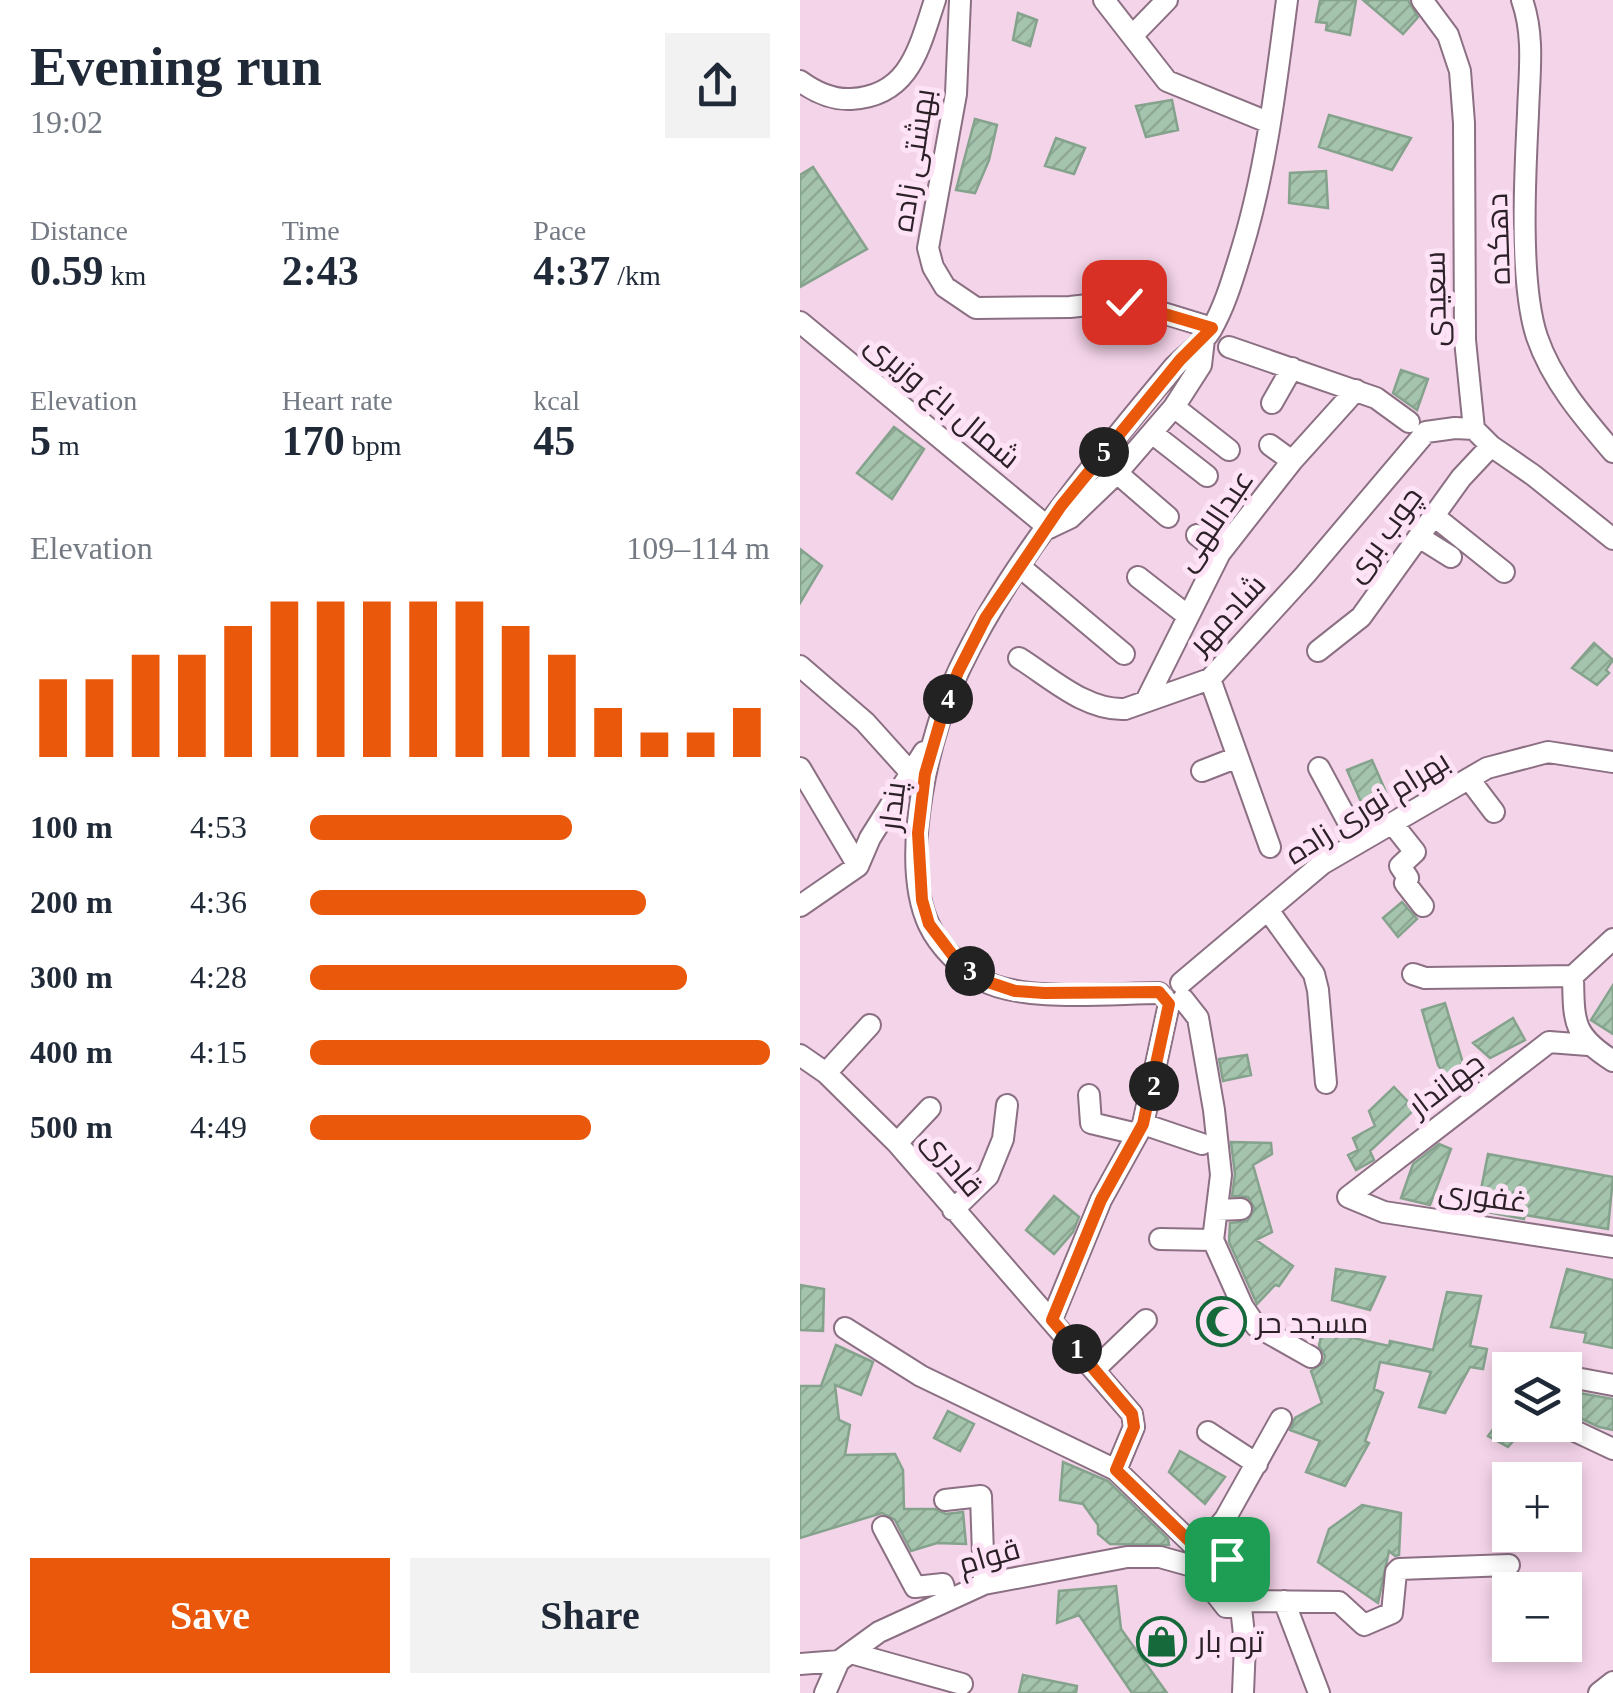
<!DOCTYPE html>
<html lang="en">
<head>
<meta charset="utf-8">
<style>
  :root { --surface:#fff; --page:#f2f2f3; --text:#1f2937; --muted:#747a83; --accent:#ea580c }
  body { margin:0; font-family:"Times New Roman",Cairo,serif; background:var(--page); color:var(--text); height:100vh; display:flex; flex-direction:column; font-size:38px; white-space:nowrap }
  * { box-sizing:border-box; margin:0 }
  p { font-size:32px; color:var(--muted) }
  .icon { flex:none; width:55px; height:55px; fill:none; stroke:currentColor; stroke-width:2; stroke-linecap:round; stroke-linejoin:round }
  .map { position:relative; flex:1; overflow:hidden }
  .sheet { display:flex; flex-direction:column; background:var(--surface); width:800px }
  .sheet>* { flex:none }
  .fabs { position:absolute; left:692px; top:1352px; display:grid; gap:20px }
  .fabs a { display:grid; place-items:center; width:90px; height:90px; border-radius:0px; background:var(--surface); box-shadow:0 5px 15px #0003; font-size:50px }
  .pin { position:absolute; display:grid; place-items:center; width:85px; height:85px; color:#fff; margin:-42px; border-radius:20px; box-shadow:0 5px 15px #0006 }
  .km { position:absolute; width:50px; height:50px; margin:-25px; border-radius:50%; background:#222; color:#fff; font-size:28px; line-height:50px; text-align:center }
  .round { display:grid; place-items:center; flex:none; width:105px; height:105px; border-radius:0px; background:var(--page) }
  .head { display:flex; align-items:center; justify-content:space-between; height:170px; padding:0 30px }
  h1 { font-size:55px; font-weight:800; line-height:75px }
  .figures { display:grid; grid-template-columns:repeat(3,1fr); gap:15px; height:170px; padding:10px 30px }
  .figures div { display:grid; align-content:center }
  .figures b { font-size:42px; font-weight:800 }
  .figures small { font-size:28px; font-weight:400 }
  .figures p { font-size:28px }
  .chart { height:280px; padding:20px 30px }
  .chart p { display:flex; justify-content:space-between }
  .chart svg { width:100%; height:180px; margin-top:10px; stroke:var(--accent); stroke-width:6 }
  .action { display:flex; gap:20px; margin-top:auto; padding:20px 30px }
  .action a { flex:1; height:115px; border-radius:0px; background:var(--accent); color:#fff; font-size:40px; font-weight:800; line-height:115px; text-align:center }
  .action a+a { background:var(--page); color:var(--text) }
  ul { padding:0 30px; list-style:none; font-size:32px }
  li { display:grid; grid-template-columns:160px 120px 1fr; align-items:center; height:75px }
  li i { height:25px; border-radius:12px; background:var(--accent) }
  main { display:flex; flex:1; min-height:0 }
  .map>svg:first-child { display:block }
  .building { fill:url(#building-hatch); stroke:#84a28c; stroke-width:2.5 }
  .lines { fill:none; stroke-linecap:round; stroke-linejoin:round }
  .street-casing { stroke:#8b6f82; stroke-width:24 }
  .street { stroke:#fff; stroke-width:20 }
  .route-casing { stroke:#fff; stroke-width:20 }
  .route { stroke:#ea580c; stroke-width:12 }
  .labels { text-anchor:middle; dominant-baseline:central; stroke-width:10; stroke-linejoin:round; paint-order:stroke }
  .street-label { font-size:30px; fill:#2d2129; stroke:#fde3f5 }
  .poi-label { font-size:30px; fill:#2d2129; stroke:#fde3f5; text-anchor:start }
</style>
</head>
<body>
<main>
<section class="sheet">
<div class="head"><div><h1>Evening run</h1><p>19:02</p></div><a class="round"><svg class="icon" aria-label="share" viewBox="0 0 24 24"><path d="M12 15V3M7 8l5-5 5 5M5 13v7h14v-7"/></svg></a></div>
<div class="figures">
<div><p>Distance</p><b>0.59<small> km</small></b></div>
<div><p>Time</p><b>2:43</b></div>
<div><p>Pace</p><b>4:37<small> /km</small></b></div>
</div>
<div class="figures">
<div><p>Elevation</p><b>5<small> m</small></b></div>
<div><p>Heart rate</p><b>170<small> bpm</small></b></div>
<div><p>kcal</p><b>45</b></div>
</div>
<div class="chart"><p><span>Elevation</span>109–114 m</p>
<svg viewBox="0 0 160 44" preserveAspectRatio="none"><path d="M5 44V25M15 44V25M25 44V19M35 44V19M45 44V12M55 44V6M65 44V6M75 44V6M85 44V6M95 44V6M105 44V12M115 44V19M125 44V32M135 44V38M145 44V38M155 44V32"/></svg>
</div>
<ul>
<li><b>100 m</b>4:53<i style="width:57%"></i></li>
<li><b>200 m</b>4:36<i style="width:73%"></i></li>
<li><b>300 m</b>4:28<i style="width:82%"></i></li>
<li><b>400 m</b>4:15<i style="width:100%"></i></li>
<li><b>500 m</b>4:49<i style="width:61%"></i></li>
</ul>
<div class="action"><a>Save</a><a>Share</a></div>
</section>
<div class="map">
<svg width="813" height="1693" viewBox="0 0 813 1693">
  <defs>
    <pattern id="building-hatch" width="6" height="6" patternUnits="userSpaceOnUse" patternTransform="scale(2.5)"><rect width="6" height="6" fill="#a5c4ad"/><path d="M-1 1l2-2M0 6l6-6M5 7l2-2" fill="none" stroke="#8ea895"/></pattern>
  </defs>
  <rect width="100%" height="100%" fill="#f4d4e9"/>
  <path class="building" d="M520,0h36l-6,35 -24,-5 1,-7 -11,-1z
    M563,0h45l10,17 -15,17z
    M218,13l19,7 -7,26 -17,-6z
    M372,100l6,30 -32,7 -10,-31z
    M529,115l82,23 -19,32 -73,-23z
    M175,119l22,6 -8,35 -14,33 -19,-3z
    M256,138l29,10 -11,26 -29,-8z
    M13,167l54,82 -67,38v-112z
    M526,171l2,37 -39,-5 1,-30z
    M601,370l27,9 -11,31 -24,-17z
    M94,427l30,22 -32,50 -35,-26z
    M0,549l22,17 -22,37z
    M794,643l19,17 -7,10 3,3 -12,12 -25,-17z
    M572,760l14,32 -25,10 -14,-32z
    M602,902l15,17 -19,18 -15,-19z
    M813,985v49l-22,-14z
    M645,1003l18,60 -16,15 -9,-13 -16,-55z
    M713,1018l12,22 -35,18 -17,-15z
    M447,1055l4,20 -28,6 -4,-22z
    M594,1087l21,22 -45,42 4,9 -18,10 -8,-15 10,-5 -5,-12 22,-12 -6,-15z
    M431,1142l40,1 1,11 -19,11 19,67 -16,8 37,26 -14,20 -4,-1 -18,19 -28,-62 1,-19 17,-2 8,-12 -7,-12 -16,-1 3,-22z
    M639,1144l12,5 -21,56 -29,-7 12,-34z
    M688,1154l125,23 -5,52 -83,-14 -1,4 -47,-9z
    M254,1196l25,21 -6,15 -19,22 -28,-24z
    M536,1269l49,8 -15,33 -38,-10z
    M767,1269l46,11v68l-29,-6 2,-9 -35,-6z
    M0,1285l24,4 -1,42 -23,-1z
    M647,1292l34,4 -11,50 17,3 -4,20 -13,-2 -25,46 -26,-6 12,-35 -51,-10 -6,27 9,4 -18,48 4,2 -24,43 -39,-14 14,-31 -30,-11 5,-12 27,-15 -11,-32 12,-8 2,-7 -6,-10 3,-15 67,15 1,-5 43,9z
    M36,1345l37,17 -12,33 -26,-10 4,35 11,5 -5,30 50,-1 8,16 1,39h31l11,5 17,-2 3,32 -29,-1 -26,8 -16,-31 -13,-7 -82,25v-152h21z
    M774,1392l39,7v31l-14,-3 -28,-13z
    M710,1406v19h17l-19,22 -20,-11z
    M148,1411l26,13 -14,27 -26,-13z
    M380,1451l45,26 -20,27 -36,-32z
    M263,1462l45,19 60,58 1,6 -59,-1 -12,-10v-9l-15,-21 -23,-4z
    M562,1505l39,8 -2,42 -4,1 -6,-5 -11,52 -60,-41 11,-33z
    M316,1586l5,43 46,64h-35l-53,-78 -22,8 2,-32z
    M223,1675l54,11 -1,7h-57z"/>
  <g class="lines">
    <defs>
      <path id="street" d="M160,0l-4,94 -28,154 5,19 12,20 31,21 94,-1 54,-6 88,27
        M304,0l63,81 103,42
        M622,0l26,35 12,36 4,52 1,217 9,89 17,17 42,29 80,64
        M722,0c13,37 7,75 6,114 -3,59 -9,169 9,223 15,44 47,81 76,115
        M333,35l34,-35
        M0,81c15,11 31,19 51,18 59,-3 68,-51 84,-99
        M0,322l249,206
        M429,347l147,51 33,24
        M472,403l20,-35
        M374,407l55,43
        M352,433l55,43
        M470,445l22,16
        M317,473l51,44
        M634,516l70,56
        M249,528l21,-10 47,-45 57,-66 27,-42 3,-26
        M397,535l23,18
        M619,537l32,20
        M219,566l105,88
        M338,577l50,39
        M518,651l43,-34 100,-139 30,-32
        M219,658c32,20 67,53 106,51l85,-30 95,-104 121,-143 29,-4 19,1
        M0,666l65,56 46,51
        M410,679l60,168
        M346,701l74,-148 72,-92 64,-71
        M0,768l58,98
        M519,768l40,74
        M402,771l36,-14
        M669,779l25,33
        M592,823l23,29 -15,14 8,12 -3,5 18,23
        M0,906l58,-40 12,-28 54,-86
        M468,910l46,64 4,16 8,93
        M813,939l-40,37c1,46 -1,59 40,85
        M613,974l12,4 148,-2
        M381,983l141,-119 165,-96 61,-16 65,10
        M359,993c-48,0 -138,10 -179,-14 -20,-12 -41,-33 -51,-54 -31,-66 1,-195 31,-257 28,-59 65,-114 105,-166 35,-46 72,-91 109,-135 12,-13 28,-22 37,-37 14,-24 22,-52 30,-78 25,-81 35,-167 46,-252
        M383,999l15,19 16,92 7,65 -8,65 30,67 13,19 55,31
        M788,1045l-39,-3 -201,155 36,15 229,35
        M0,1055l26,18 71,70 235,271 2,13 -18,43
        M26,1073l44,-48
        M289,1095l2,28 46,11
        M343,1124l59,20
        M97,1143l33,-35
        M153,1210l35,-34 15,-37 4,-34
        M417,1210l24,-1
        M360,1239l53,1
        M252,1319l49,-119 42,-76 26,-120
        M45,1328l76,48 195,94 94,91
        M295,1369l51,-49
        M765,1376l48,9
        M762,1425l51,24
        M408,1432l49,32
        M145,1500l36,-4 3,88
        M83,1527l32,60 28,-3 4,16
        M399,1550l26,-31 56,-100
        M410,1561l-7,8 2,11 21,27h15l8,-6 90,1 25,23 28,-12 4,-41 3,-3 110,-4
        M410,1561l17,-2 19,26 3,16
        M484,1601l35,92
        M441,1607l4,37 -2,49
        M51,1653l111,31
        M0,1664l39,-3
        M25,1693l14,-32 40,-29 105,-48 143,-27h33l43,12
        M799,1693l14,-11"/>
    </defs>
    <use href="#street" class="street-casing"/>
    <use href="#street" class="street"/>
  </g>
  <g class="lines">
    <defs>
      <path id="route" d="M324,302l88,26 -32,32 -119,146 -75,111 -28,55 -15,40 -18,62 -7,59 4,67 7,24 28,37 25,19 33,11 29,2 115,-1 10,12 -26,120 -42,76 -49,120 80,94 2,13 -18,43 94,91 17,-2"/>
    </defs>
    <use href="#route" class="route-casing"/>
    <use href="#route" class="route"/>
  </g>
  <defs>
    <symbol id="mosque-ring" viewBox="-11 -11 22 22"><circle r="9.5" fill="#fde3f5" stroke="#15693a" stroke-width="1.5"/><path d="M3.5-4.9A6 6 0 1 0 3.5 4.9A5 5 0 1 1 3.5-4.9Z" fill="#15693a"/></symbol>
    <symbol id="shop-ring" viewBox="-11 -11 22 22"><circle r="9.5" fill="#fde3f5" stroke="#15693a" stroke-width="1.5"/><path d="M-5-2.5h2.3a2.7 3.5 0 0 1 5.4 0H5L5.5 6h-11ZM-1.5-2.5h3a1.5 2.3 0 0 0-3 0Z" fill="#15693a"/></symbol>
  </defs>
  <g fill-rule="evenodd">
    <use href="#mosque-ring" x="394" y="1294" width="55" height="55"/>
    <use href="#shop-ring" x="334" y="1614" width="55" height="55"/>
  </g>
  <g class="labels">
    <g class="street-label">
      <text transform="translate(113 160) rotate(-81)">بهشتی زاده</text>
      <text transform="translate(698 239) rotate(-92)">دهکده</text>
      <text transform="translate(635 299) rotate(-91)">سعیدی</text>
      <text transform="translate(143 401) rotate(40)">شمال باغ وزیری</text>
      <text transform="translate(414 520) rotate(-56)">عبداللهی</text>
      <text transform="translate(583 534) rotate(-54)">چوب بری</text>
      <text transform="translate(427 614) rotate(-47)">شادمهر</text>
      <text transform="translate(92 806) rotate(-83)">پندار</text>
      <text transform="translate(567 807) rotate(-32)">بهرام نوری زاده</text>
      <text transform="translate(646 1084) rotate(-37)">جهاندار</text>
      <text transform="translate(153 1163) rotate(50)">قادری</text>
      <text transform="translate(683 1196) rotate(8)">غفوری</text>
      <text transform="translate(189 1556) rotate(-16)">قوام</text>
    </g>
    <g class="poi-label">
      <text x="456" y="1322">مسجد حر</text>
      <text x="397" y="1641">تره بار</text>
    </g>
  </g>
</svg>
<div class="fabs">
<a><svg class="icon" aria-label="layers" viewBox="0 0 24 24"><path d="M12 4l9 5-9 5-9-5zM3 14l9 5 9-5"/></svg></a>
<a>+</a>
<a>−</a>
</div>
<div class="pin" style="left:427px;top:1559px;background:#1e9e55"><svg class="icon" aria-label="arrive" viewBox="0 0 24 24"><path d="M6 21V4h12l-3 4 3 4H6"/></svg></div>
<div class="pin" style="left:324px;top:302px;background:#d93025"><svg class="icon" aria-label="check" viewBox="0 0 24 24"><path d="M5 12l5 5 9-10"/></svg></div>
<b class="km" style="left:277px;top:1349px">1</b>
<b class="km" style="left:354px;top:1086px">2</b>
<b class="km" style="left:170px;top:971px">3</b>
<b class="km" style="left:148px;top:699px">4</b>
<b class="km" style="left:304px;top:452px">5</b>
</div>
</main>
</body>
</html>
